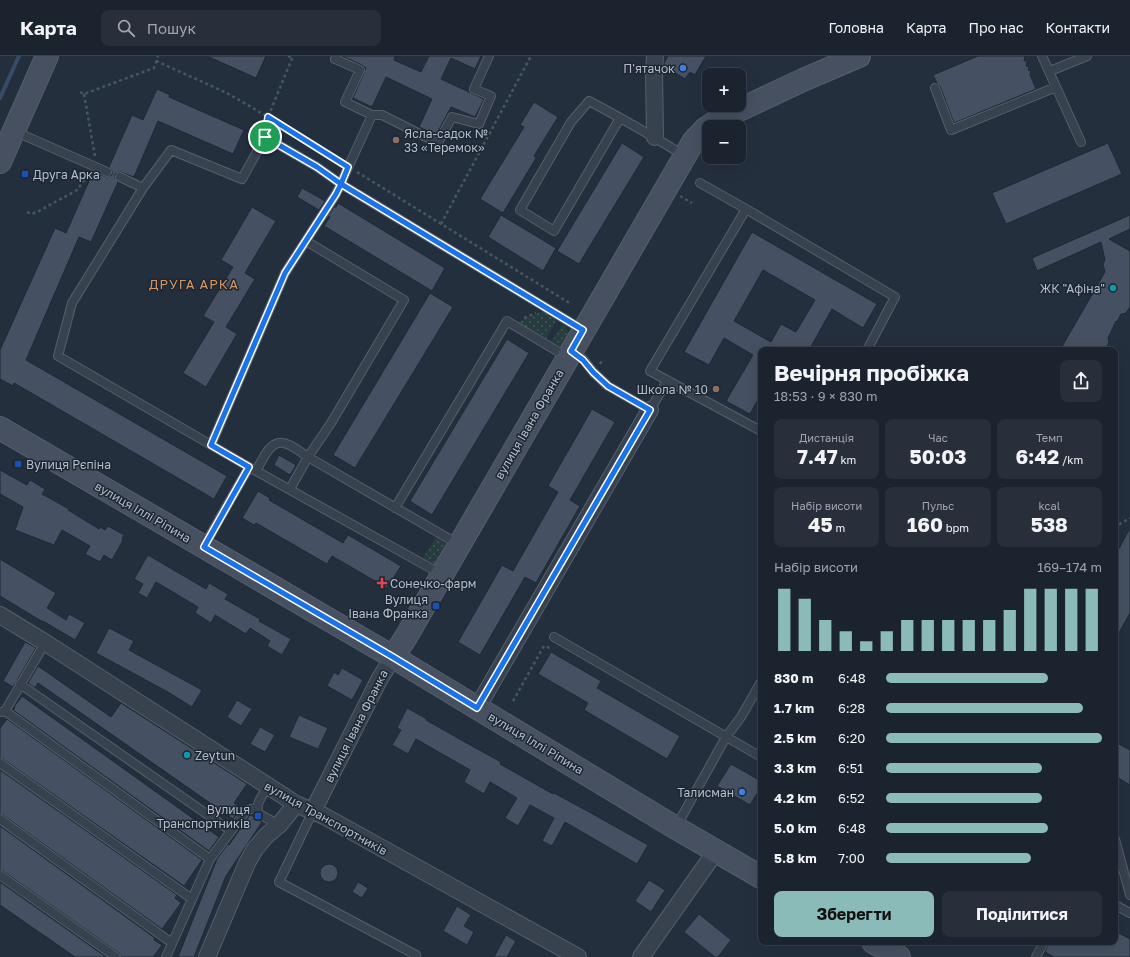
<!DOCTYPE html>
<html lang="uk">
<head>
<meta charset="utf-8">
<style>
  :root { --surface:#1b232e; --page:#282f3a; --text:#f1f3f6; --muted:#a0a4aa; --line:#39404a; --accent:#8bbbb9 }
  body { margin:0; font-family:"Golos Text",sans-serif; background:var(--page); color:var(--text); height:100vh; display:flex; flex-direction:column; font-size:15px; white-space:nowrap }
  * { box-sizing:border-box; margin:0 }
  p { font-size:13px; color:var(--muted) }
  .icon { flex:none; width:22px; height:22px; fill:none; stroke:currentColor; stroke-width:2; stroke-linecap:round; stroke-linejoin:round }
  .map { position:relative; flex:1; overflow:hidden }
  .panel { position:absolute; left:758px; top:291px; width:360px; height:598px; display:flex; flex-direction:column; background:var(--surface); border-radius:8px; box-shadow:0 4px 16px #0002,0 0 0 1px var(--line) }
  .panel>* { flex:none }
  .fabs { position:absolute; left:702px; top:12px; display:grid; gap:8px }
  .fabs a { display:grid; place-items:center; width:44px; height:44px; border-radius:8px; background:var(--surface); box-shadow:0 4px 16px #0002,0 0 0 1px var(--line); font-size:20px }
  .pin { position:absolute; display:grid; place-items:center; width:34px; height:34px; color:#fff; margin:-17px; border:2px solid #fff; border-radius:50%; box-shadow:0 1px 4px #0007 }
  .round { display:grid; place-items:center; flex:none; width:42px; height:42px; border-radius:8px; background:var(--page) }
  .summary { display:flex; align-items:center; justify-content:space-between; height:68px; padding:0 16px }
  h1 { font-size:22px; font-weight:700; line-height:30px }
  .figures { display:grid; grid-template-columns:repeat(3,1fr); gap:6px; height:68px; padding:4px 16px }
  .figures div { display:grid; align-content:center; border-radius:8px; background:var(--page); text-align:center }
  .figures b { font-size:20px; font-weight:700 }
  .figures small { font-size:11px; font-weight:400 }
  .figures p { font-size:11px }
  .chart { height:112px; padding:8px 16px }
  .chart p { display:flex; justify-content:space-between }
  .chart svg { width:100%; height:72px; margin-top:4px; stroke:var(--accent); stroke-width:6 }
  .button { display:flex; gap:8px; margin-top:auto; padding:8px 16px }
  .button a { flex:1; height:46px; border-radius:8px; background:var(--accent); color:#111; font-size:16px; font-weight:700; line-height:46px; text-align:center }
  .button a+a { background:var(--page); color:var(--text) }
  ul { padding:0 16px; list-style:none; font-size:13px }
  li { display:grid; grid-template-columns:64px 48px 1fr; align-items:center; height:30px }
  li i { height:10px; border-radius:5px; background:var(--accent) }
  header { display:flex; align-items:center; gap:24px; box-sizing:border-box; height:56px; padding:0 20px; background:var(--surface); border-bottom:1px solid var(--line) }
  header strong { font-size:19px }
  nav { display:flex; gap:22px; margin-inline-start:auto; font-size:14px }
  .search { width:280px; height:36px; background:var(--page); display:flex; align-items:center; gap:10px; box-sizing:border-box; padding:0 14px; border-radius:8px; color:var(--muted); font-size:15px }
  .map>svg:first-child { display:block }
  .grass { fill:url(#grass-dots) }
  .lines { fill:none; stroke-linecap:round; stroke-linejoin:round }
  .stream { stroke:#394c67; stroke-width:4 }
  .building { fill:#455162; stroke:#1f2835; fill-rule:evenodd }
  .lane-casing { stroke:#565f6c; stroke-width:10 }
  .street-casing { stroke:#565f6c; stroke-width:18 }
  .secondary-casing { stroke:#565f6c; stroke-width:24 }
  .path { stroke:#44595c; stroke-width:2.5; stroke-dasharray:3 3; stroke-linecap:butt }
  .lane { stroke:#38414e; stroke-width:8 }
  .street { stroke:#38414e; stroke-width:16 }
  .secondary { stroke:#465061; stroke-width:22 }
  .route-casing { stroke:#fff; stroke-width:8 }
  .route { stroke:#1a73e8; stroke-width:5 }
  .shop-dot { fill:#3f7fe0; stroke:#1d2633; stroke-width:1.5 }
  .education-dot { fill:#8d6e63; stroke:#1d2633; stroke-width:1.5 }
  .transit-dot { fill:#1a4fb4; stroke:#1d2633; stroke-width:1.5 }
  .culture-dot { fill:#0f9aa8; stroke:#1d2633; stroke-width:1.5 }
  .health-dot { fill:#e0444e; stroke:#1d2633; stroke-width:1.5 }
  .labels { text-anchor:middle; dominant-baseline:central; stroke-width:3; stroke-linejoin:round; paint-order:stroke }
  .poi-label { font-size:12px; fill:#b4bcc9; stroke:#1d2633; text-anchor:end }
  .street-label { font-size:12px; fill:#b4bcc9; stroke:#1d2633 }
  .neighbourhood-label { font-size:13px; letter-spacing:1px; fill:#d59563; stroke:#1d2633 }
</style>
</head>
<body>
<header>
<strong>Карта</strong>
<div class="search"><svg class="icon" aria-label="search" viewBox="0 0 24 24"><circle cx="10" cy="10" r="6"/><path d="M15 15l6 6"/></svg>Пошук</div>
<nav><a>Головна</a><a>Карта</a><a>Про нас</a><a>Контакти</a></nav>
</header>
<div class="map">
<svg width="1130" height="901" viewBox="0 0 1130 901">
  <defs>
    <pattern id="grass-dots" width="8" height="8" patternUnits="userSpaceOnUse"><rect width="8" height="8" fill="#263c3f"/><path d="M2 2h.1M6 6h.1" fill="none" stroke="#435659" stroke-width="1.8" stroke-linecap="round"/></pattern>
  </defs>
  <rect width="100%" height="100%" fill="#242f3e"/>
  <path class="grass" d="M542,255l15,9 -11,19 -28,-17z
    M563,268l4,4 3,8 -7,10 -7,-1 -5,-3z
    M436,481l7,4 4,7 -10,17 -4,-1 -10,-6z"/>
  <g class="lines">
    <path class="stream" d="M0,42l19,-42"/>
  </g>
  <path class="building" d="M207,0h59l-10,22z
    M342,0h53l-1,4 27,12 8,-16h52l-6,13 -24,-11 -10,21 43,20 -9,18 -24,-10 -15,28 -17,-8 13,-28 -46,-22 -14,30 -19,-9 13,-30 -4,-3z
    M668,0h38l-11,19 -5,-3 -5,7 -21,-13v-3z
    M978,0h47l-1,5h3l-1,5h3l-1,4 3,1 -1,4 6,14 -82,34 -14,-37 -3,-3 -4,-8z
    M157,33l13,6 -1,2 75,33 -11,24 -75,-33 -24,56 -14,-5 -5,2v4l3,4 -27,60 -12,-5 -53,123 201,116 -13,23 -200,-116 -1,3 -13,-7v-29l55,-122 11,5 27,-61 14,5 5,-2v-4l-3,-4 23,-52 11,5z
    M534,46l24,15 -24,39 2,2 -33,55 -23,-14 44,-72 -4,-2z
    M622,87l22,14 -65,107 -22,-13z
    M1108,87l14,31 -116,50 -14,-31z
    M302,132l23,13 -6,9 -22,-13z
    M338,147l107,65 -13,23 -108,-65 6,-9 -2,-1 6,-9h2z
    M252,151l24,14 -31,52 10,6 -29,48 11,7 -31,53 -23,-14 31,-51 -11,-6 30,-49 -12,-7z
    M501,159l55,33 -13,23 -55,-34z
    M1130,159v14l-21,10 21,12v56l-4,6 -5,1 -4,8 -1,-1 -8,17 1,4 -4,8h-45l45,-78 -2,-8 2,-4 -4,-18 -64,29 -5,-13z
    M752,176l125,72 -14,24 -31,-19 -23,41h-48v44l-11,20 -24,-13 27,-46 -29,-17 -15,27 -25,-13zM763,214l52,30 -19,32 -15,-8 -10,18 -37,-21z
    M430,237l23,14 -98,161 -22,-13z
    M507,283l22,14 -97,162 -22,-14z
    M592,353l23,13 -45,78 10,6 -44,77 -11,-6 -45,78 -22,-13 44,-77 11,6 45,-79 -10,-6z
    M279,399l17,10 -6,10 -16,-10z
    M0,414l27,15 3,-5 15,9 -3,5 27,15 -1,1 31,19 1,-2 5,3 3,-4 16,9 -2,4 1,1 -11,20 -8,-5 -4,7 -15,-8 5,-8 -28,-16 -8,15 -39,-15 8,-23 -23,-13z
    M258,435l12,7 -1,2 74,43 5,-8 53,31 -14,22 -55,-32 -5,8 -71,-41 -2,2 -12,-7z
    M1130,472v85l-15,27v-84z
    M148,499l58,34 3,-6 19,11 -3,5 35,20 -1,2 32,18 -9,16 -15,-9 3,-5 -20,-13 -4,6 -31,-19 -4,8 -16,-10 3,-6 -42,-25 -9,16 -9,-5 5,-9 -9,-5z
    M0,503l56,34 -9,15 19,12 3,-6 16,9 -10,17 -32,-19v1l-43,-26z
    M109,572l25,13 -5,9 73,40 -10,17 -24,-15 -72,-39z
    M25,586l11,6 -23,39 -10,-6z
    M551,596l50,29 -4,7 83,48 -13,23 -83,-49 4,-7 -50,-29z
    M38,610l73,51 10,-14 126,81 -13,19 7,5 -8,11 -195,-136 -3,5 -7,-5z
    M342,612l21,12 -11,20 -25,-14 7,-14 4,3z
    M22,640l197,141 -10,14 -196,-141 2,-2 -1,-1z
    M237,644l15,9 -11,17 -14,-9z
    M407,652l20,11 -1,1 37,21 38,21 -1,2 53,30 1,-1 37,20 57,32 -11,19 -72,-42 -13,24 -10,-5 12,-23 -24,-13 -12,21 -13,-8 12,-20 -27,-16 -6,12 -20,-12 6,-12 -54,-31 -8,15 -16,-9 9,-15 -4,-2z
    M299,659l29,13 -10,21 -29,-12z
    M7,663l195,141 -18,26 -181,-127 -3,-1v-30z
    M260,671l15,8 -10,17 -15,-8z
    M1115,686l15,8v35l-15,-9z
    M731,708l30,17v6l-11,18 -33,-19z
    M0,714l177,125 -2,3 6,5 -19,26 -159,-114 -3,-1z
    M251,759l11,7 -36,54 -32,81h-16l39,-98 11,-15 1,1 20,-29z
    M0,770l155,112 -1,2 8,5 -9,12h-32l-2,-4 -116,-82 -3,-1z
    M320 817a9 9 0 1 1 18 0a9 9 0 1 1-18 0Z
    M649,824l16,10 -14,22 -16,-11z
    M0,826l106,75h-31l-75,-52z
    M358,826l10,6 -6,10 -10,-6z
    M457,850l14,9 -7,11 10,6 -7,13 -24,-14z
    M699,858l32,26 -13,17h-3l-31,-25z
    M1115,875l15,8v18h-76l-9,-5 4,-10h66z
    M506,879l10,6 -9,16h-13z"/>
  <g class="lines">
    <defs>
      <path id="lane" d="M336,0l-1,3 25,11 -15,32 27,13h10l56,28 14,-26 27,7 12,-28 -17,-7 15,-33
        M1042,0l39,86
        M1050,15l37,-15
        M935,32l16,42 105,-43
        M620,62l-66,113 -34,-21 51,-88 18,-21c32,17 64,35 94,54
        M14,75l93,41
        M120,121l23,11
        M700,127l46,26
        M573,297l10,6 10,13 15,14 42,24 17,-29
        M761,375l-111,-60 96,-162 149,88 -28,53
        M211,389l74,-172 51,-79 36,-79
        M256,415c6,-10 13,-30 27,-28 9,1 17,9 25,14l150,87
        M290,433l18,-32 23,-34 73,-123 -98,-59
        M395,452l112,-187 60,36
        M204,490l45,-79
        M441,518l-192,-107 -191,-111 14,-53 71,-115 28,-38 71,29 23,-42 52,30 24,17 242,146
        M554,581l207,120
        M20,628l211,147
        M5,655l205,148
        M1,656l4,-1 40,-68
        M0,707l192,136
        M269,730c-4,6 -16,19 -10,27 2,3 16,9 20,12
        M313,755l-34,71 137,73
        M0,763l172,124
        M676,771l50,-90 15,-20 20,-35
        M1115,783l15,56
        M0,819l116,82
        M1115,849l15,8
        M166,901l44,-98 36,-48 5,-2 6,-1
        M1036,901l8,-15"/>
      <path id="street" d="M655,81l-1,-66 1,-15
        M0,559l49,30 247,159 28,12 254,141
        M477,652l173,-298
        M313,755l66,-131 14,-23
        M207,901l40,-94 8,-14 11,-13 13,-11 17,-21
        M641,901l75,-106"/>
      <path id="secondary" d="M0,106l47,-106
        M0,372l393,229 283,171 85,49
        M393,601l13,-20 287,-495 12,-13 15,-10 83,-39 56,-24
        M873,886l26,15"/>
    </defs>
    <use href="#lane" class="lane-casing"/>
    <use href="#street" class="street-casing"/>
    <use href="#secondary" class="secondary-casing"/>
    <path class="path" d="M288,0l4,2
      M156,5l71,32 41,24 73,45
      M80,36l4,2 70,-26 4,-12
      M84,38l11,62
      M266,72l2,-11 25,-61
      M357,116l214,132
      M680,140l12,7
      M27,156l5,2 7,-3 38,-21 12,-16
      M441,168l90,-168
      M524,262l12,-5
      M600,308l3,-5
      M1115,473l6,-6 9,-5
      M513,645l31,-55 6,2"/>
    <use href="#lane" class="lane"/>
    <use href="#street" class="street"/>
    <use href="#secondary" class="secondary"/>
  </g>
  <g class="lines">
    <defs>
      <path id="route" d="M265,81l52,30 24,17 -5,10 -51,79 -74,172 38,22 -45,80 189,110 84,51 173,-298 -42,-24 -15,-14 -10,-12 -12,-9 12,-21 -242,-146 7,-17 -80,-50 -3,20"/>
    </defs>
    <use href="#route" class="route-casing"/>
    <use href="#route" class="route"/>
  </g>
  <g class="shop-dot">
    <circle cx="683" cy="12" r="4"/>
    <circle cx="742" cy="736" r="4"/>
  </g>
  <g class="education-dot">
    <circle cx="396" cy="84" r="4"/>
    <circle cx="716" cy="333" r="4"/>
  </g>
  <g class="transit-dot">
    <rect x="21" y="114" width="8" height="8" rx="2"/>
    <rect x="14" y="404" width="8" height="8" rx="2"/>
    <rect x="432" y="546" width="8" height="8" rx="2"/>
    <rect x="254" y="756" width="8" height="8" rx="2"/>
  </g>
  <g class="culture-dot">
    <circle cx="1113" cy="232" r="4"/>
    <circle cx="187" cy="699" r="4"/>
  </g>
  <path class="health-dot" d="M380 521h4v4h4v4h-4v4h-4v-4h-4v-4h4z"/>
  <g class="labels">
    <g class="poi-label">
      <text x="675" y="12">П'ятачок</text>
      <text x="404" y="77" text-anchor="start">Ясла-садок №<tspan x="404" dy="14">33 «Теремок»</tspan></text>
      <text x="33" y="118" text-anchor="start">Друга Арка</text>
      <text x="1105" y="232">ЖК "Афіна"</text>
      <text x="708" y="333">Школа № 10</text>
      <text x="26" y="408" text-anchor="start">Вулиця Рєпіна</text>
      <text x="390" y="527" text-anchor="start">Сонечко-фарм</text>
      <text x="428" y="543">Вулиця<tspan x="428" dy="14">Івана Франка</tspan></text>
      <text x="195" y="699" text-anchor="start">Zeytun</text>
      <text x="734" y="736">Талисман</text>
      <text x="250" y="753">Вулиця<tspan x="250" dy="14">Транспортників</tspan></text>
    </g>
    <g class="street-label">
      <text transform="translate(529 368) rotate(-60)">вулиця Івана Франка</text>
      <text transform="translate(143 456) rotate(30)">вулиця Іллі Ріпина</text>
      <text transform="translate(356 670) rotate(-63)">вулиця Івана Франка</text>
      <text transform="translate(536 687) rotate(31)">вулиця Іллі Ріпина</text>
      <text transform="translate(326 762) rotate(29)">вулиця Транспортників</text>
    </g>
    <g class="neighbourhood-label">
      <text x="194" y="228">ДРУГА АРКА</text>
    </g>
  </g>
</svg>
<div class="fabs">
<a>+</a>
<a>−</a>
</div>
<div class="pin" style="left:265px;top:81px;background:#1e9e55"><svg class="icon" aria-label="arrive" viewBox="0 0 24 24"><path d="M6 21V4h12l-3 4 3 4H6"/></svg></div>
<section class="panel">
<div class="summary"><div><h1>Вечірня пробіжка</h1><p>18:53 · 9 × 830 m</p></div><a class="round"><svg class="icon" aria-label="share" viewBox="0 0 24 24"><path d="M12 15V3M7 8l5-5 5 5M5 13v7h14v-7"/></svg></a></div>
<div class="figures">
<div><p>Дистанція</p><b>7.47<small> km</small></b></div>
<div><p>Час</p><b>50:03</b></div>
<div><p>Темп</p><b>6:42<small> /km</small></b></div>
</div>
<div class="figures">
<div><p>Набір висоти</p><b>45<small> m</small></b></div>
<div><p>Пульс</p><b>160<small> bpm</small></b></div>
<div><p>kcal</p><b>538</b></div>
</div>
<div class="chart"><p><span>Набір висоти</span>169–174 m</p>
<svg viewBox="0 0 160 44" preserveAspectRatio="none"><path d="M5 44V6M15 44V12M25 44V25M35 44V32M45 44V38M55 44V32M65 44V25M75 44V25M85 44V25M95 44V25M105 44V25M115 44V19M125 44V6M135 44V6M145 44V6M155 44V6"/></svg>
</div>
<ul>
<li><b>830 m</b>6:48<i style="width:75%"></i></li>
<li><b>1.7 km</b>6:28<i style="width:91%"></i></li>
<li><b>2.5 km</b>6:20<i style="width:100%"></i></li>
<li><b>3.3 km</b>6:51<i style="width:72%"></i></li>
<li><b>4.2 km</b>6:52<i style="width:72%"></i></li>
<li><b>5.0 km</b>6:48<i style="width:75%"></i></li>
<li><b>5.8 km</b>7:00<i style="width:67%"></i></li>
</ul>
<div class="button"><a>Зберегти</a><a>Поділитися</a></div>
</section>
</div>
</body>
</html>
